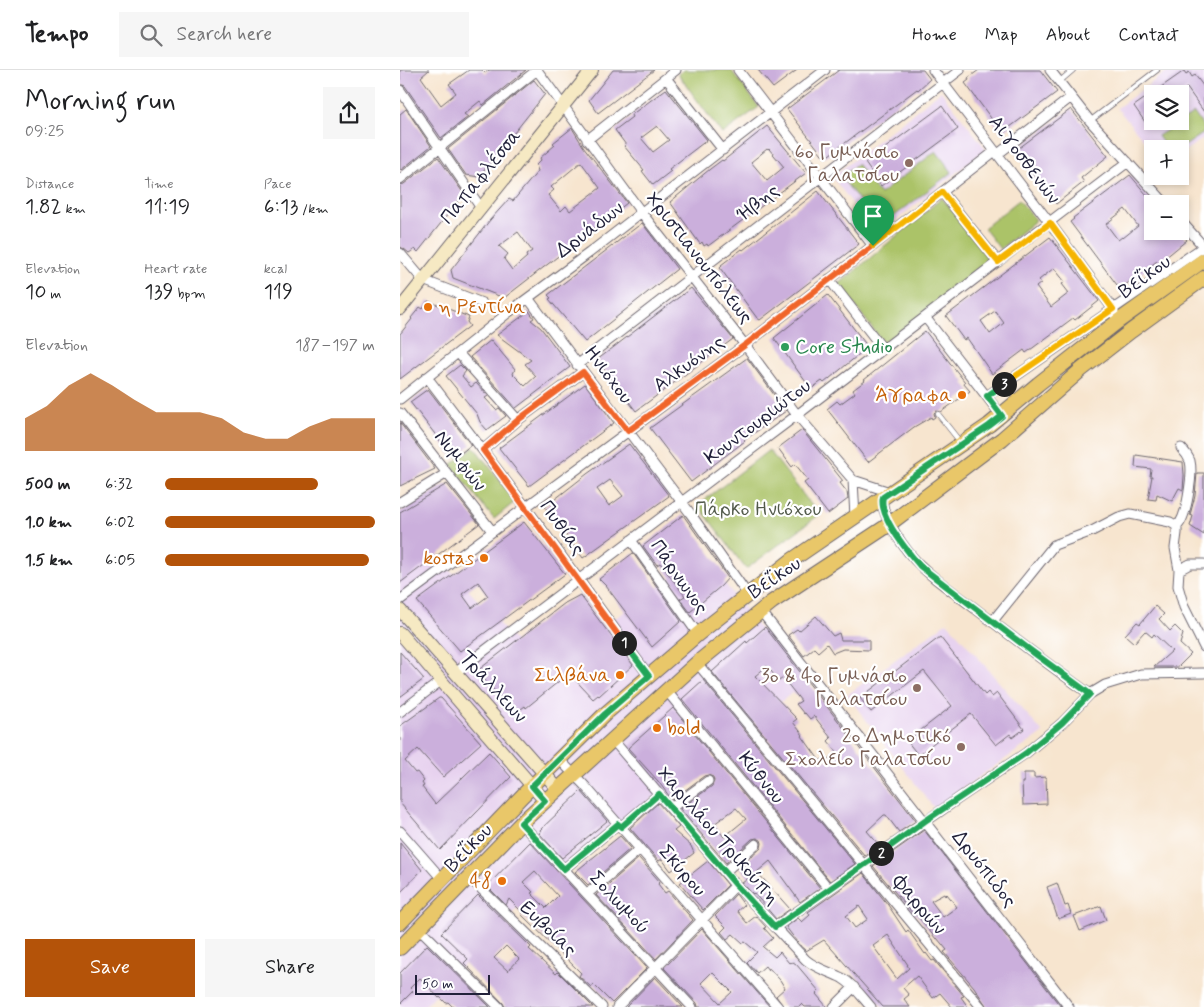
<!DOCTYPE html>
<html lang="en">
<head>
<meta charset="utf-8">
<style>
  :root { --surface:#fff; --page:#f6f6f6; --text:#202124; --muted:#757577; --line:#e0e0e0; --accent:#b45309 }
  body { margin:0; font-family:Mynerve,sans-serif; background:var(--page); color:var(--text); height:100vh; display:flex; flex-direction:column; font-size:19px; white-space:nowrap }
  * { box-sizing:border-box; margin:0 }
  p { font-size:16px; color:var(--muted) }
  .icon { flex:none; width:28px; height:28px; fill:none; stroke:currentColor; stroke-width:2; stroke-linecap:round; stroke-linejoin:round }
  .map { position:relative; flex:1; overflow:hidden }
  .drawer { display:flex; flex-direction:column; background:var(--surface); width:400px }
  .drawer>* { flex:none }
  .controls { position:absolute; left:744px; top:15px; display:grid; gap:10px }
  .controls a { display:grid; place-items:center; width:45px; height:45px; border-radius:0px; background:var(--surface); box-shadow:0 2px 8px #0003; font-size:25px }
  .scale { position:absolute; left:15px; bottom:12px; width:75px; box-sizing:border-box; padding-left:5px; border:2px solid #22223b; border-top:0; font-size:14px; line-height:18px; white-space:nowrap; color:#22223b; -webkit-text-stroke:4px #fff; paint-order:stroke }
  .pin { position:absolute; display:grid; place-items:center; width:42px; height:42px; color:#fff; margin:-51px -21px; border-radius:50% 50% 50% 0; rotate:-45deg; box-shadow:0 0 5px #0007 }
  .pin .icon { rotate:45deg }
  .km { position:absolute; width:25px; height:25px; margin:-12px; border-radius:50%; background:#222; color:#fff; font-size:14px; line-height:25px; text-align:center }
  .round { display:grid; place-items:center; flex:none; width:52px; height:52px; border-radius:0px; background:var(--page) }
  .headline { display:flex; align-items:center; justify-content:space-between; height:85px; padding:0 25px }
  h1 { font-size:28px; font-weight:600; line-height:38px }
  .stats { display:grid; grid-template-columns:repeat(3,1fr); gap:8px; height:85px; padding:5px 25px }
  .stats div { display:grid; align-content:center }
  .stats b { font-size:21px; font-weight:600 }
  .stats small { font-size:14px; font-weight:400 }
  .stats p { font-size:14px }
  .chart { height:140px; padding:10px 25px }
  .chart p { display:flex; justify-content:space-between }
  .chart svg { width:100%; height:90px; margin-top:5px; fill:var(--accent); opacity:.7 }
  .action { display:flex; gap:10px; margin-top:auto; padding:10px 25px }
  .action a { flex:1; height:58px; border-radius:0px; background:var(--accent); color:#fff; font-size:20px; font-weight:600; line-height:58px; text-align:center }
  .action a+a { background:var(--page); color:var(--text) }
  ul { padding:0 25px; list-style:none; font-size:16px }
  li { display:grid; grid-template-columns:80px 60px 1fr; align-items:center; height:38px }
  li i { height:12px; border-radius:6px; background:var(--accent) }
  header { display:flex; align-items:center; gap:30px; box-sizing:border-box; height:70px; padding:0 25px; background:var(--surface); border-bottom:1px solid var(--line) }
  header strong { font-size:24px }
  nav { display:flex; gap:28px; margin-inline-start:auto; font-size:18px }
  .search { width:350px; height:45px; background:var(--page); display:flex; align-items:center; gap:12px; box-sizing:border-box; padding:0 18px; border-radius:0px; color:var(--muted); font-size:19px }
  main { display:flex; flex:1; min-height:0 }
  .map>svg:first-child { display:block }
  .built { fill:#e7d2ef; fill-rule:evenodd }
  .green { fill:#abc368; stroke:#667252 }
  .building { fill:#cbafdc; fill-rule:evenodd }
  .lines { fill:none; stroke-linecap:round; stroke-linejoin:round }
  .lane-casing { stroke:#6d666f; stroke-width:6 }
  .street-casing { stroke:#6d666f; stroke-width:11 }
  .secondary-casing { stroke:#6d666f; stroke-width:14 }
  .primary-casing { stroke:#6d666f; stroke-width:16 }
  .lane { stroke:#fff; stroke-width:4.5 }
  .street { stroke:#fff; stroke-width:9 }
  .secondary { stroke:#f6e9c3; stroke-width:12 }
  .primary { stroke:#e9c769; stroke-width:14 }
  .split-1-casing { stroke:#fff; stroke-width:10 }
  .split-2-casing { stroke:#fff; stroke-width:10 }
  .split-3-casing { stroke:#fff; stroke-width:10 }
  .split-4-casing { stroke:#fff; stroke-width:10 }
  .split-1 { stroke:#f0652b; stroke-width:6 }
  .split-2 { stroke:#22a559; stroke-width:6 }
  .split-3 { stroke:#22a559; stroke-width:6 }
  .split-4 { stroke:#f5b400; stroke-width:6 }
  .education-dot { fill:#8d6e63; stroke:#fff; stroke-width:2 }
  .food-dot { fill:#e8710a; stroke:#fff; stroke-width:2 }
  .leisure-dot { fill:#2e9e5b; stroke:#fff; stroke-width:2 }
  .labels { text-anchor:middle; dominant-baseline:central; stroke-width:4.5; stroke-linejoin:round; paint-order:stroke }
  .education-label { font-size:20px; fill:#785e54; stroke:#fff; text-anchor:end }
  .street-label { font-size:20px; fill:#22223b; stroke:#fff }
  .food-label { font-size:20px; fill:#c56008; stroke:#fff; text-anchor:end }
  .leisure-label { font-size:20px; fill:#27864d; stroke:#fff; text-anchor:start }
  .park-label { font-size:20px; fill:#525a4b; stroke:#fff }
</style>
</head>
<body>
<header>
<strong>Tempo</strong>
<div class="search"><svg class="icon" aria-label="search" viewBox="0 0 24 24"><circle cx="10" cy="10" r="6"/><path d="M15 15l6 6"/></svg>Search here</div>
<nav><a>Home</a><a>Map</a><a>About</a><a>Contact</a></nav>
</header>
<main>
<section class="drawer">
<div class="headline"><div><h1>Morning run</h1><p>09:25</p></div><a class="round"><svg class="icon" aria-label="share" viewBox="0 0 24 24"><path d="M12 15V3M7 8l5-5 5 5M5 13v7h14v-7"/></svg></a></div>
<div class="stats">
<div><p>Distance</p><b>1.82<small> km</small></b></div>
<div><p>Time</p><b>11:19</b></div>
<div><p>Pace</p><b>6:13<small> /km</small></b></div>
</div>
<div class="stats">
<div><p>Elevation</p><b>10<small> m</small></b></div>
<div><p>Heart rate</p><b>139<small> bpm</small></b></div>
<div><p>kcal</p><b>119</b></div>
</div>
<div class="chart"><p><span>Elevation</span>187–197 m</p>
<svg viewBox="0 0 160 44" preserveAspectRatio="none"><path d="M0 44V28L10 22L20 12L30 6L40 12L50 19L60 25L70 25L80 25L90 28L100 35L110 38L120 38L130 32L140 28L150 28L160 28V44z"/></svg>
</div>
<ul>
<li><b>500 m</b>6:32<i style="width:73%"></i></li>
<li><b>1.0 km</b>6:02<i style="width:100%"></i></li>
<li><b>1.5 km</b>6:05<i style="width:97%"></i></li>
</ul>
<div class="action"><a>Save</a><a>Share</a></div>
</section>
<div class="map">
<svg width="804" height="937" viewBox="0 0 804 937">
  <rect width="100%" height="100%" fill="#fff"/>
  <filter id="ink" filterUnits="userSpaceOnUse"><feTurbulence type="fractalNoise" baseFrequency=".02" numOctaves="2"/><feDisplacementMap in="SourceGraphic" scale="10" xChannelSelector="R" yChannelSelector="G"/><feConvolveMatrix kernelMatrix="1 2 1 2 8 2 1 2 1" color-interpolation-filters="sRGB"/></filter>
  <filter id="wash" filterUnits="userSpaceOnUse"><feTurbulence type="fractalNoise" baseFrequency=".0096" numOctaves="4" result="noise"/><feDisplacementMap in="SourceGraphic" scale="20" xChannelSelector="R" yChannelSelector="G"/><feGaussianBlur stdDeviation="1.12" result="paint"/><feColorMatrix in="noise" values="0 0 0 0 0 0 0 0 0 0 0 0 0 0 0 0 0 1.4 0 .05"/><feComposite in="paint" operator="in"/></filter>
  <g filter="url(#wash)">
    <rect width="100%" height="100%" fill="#f7e5cf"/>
    <path class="built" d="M769,0h35v68l-24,16v-5h-28v1l-35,-42zM752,24h28v27h-28z
      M541,21l45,58 -109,86 -45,-58z
      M0,445l142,156 161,-116 100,130 -262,198 -117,124h-24z
      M547,552l96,111 -109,75 -87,-113z"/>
    <path class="green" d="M284,0h47l28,37 -37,27 -44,-60z
      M794,43l10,15v5l-24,16h-13l-9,-13z
      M536,81l16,21 -72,55 -39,-50 16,-13 23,30z
      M542,128l49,61 -107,85 -45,-60z
      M619,130l17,20 -36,29 -16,-21z
      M74,377l42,54 -22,18 -43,-54z
      M369,380l50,65 -73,54 -48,-64z"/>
    <g id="blocks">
      <path class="building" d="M0,0h29l-8,7 20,28 15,-12 -7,-9 20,-14h13l3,3 4,-3h37l-43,35 -3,-4 -16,13 4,3 -27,21 -36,-52 -5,-2z
        M213,0h41l-56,43 -9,-13z
        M358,0h39l-24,18z
        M439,0h84l7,9 -12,11 -1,-1 -92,69 -38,-49z
        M579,0h61l17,22 -55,41 -37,-50 4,-3 -1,-2z
        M784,1l2,3 3,-2 3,5 3,-2 9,12v25l-17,-24 -9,6h-26v23l-7,5 -11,-16z
        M134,10l11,14 -66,83 -13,-2 -18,-26z
        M266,19l41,51 -38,29 2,2 -18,14 -11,-14 2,-1 -20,-24 2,-1 -11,-15 17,-13 -1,-2zM257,56l12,14 -16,12 -12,-14z
        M542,36l16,23 -77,57 -16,-23z
        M6,39l25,37 -30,24 -1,-1v-55z
        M671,39l37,47 -27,22 3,4 -28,22 -41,-53z
        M367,56l39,47 -98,73 -1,-2 -3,2 -2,-4 -2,2 -30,-42 40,-33 12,-9 1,1zM367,79l1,1 1,-1 15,18 -17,14 -16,-19z
        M172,58l11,18 44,57 -123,95 -51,-20 -2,-8 39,-50 19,-21 4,2 25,-30 -2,-6 5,-5 -1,-2 15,-13 -2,-2zM181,92l19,26 -30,23 -4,-5 -5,5 -13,-16 6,-5 -3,-3zM118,162l14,19 -6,4 1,2 -15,13 -8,-11 4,-5 -9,-8z
        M38,87l26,37 -46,58 -3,-3 -6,4 -5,-4 -4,-2v-62l4,-1z
        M730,105l22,26v30h28l7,9 -28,23 -2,-2 -37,28 -50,-67 4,-3 -1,-1zM725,139l13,17 -15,12 -1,-1 -4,3 -12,-16z
        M418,121l41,53 -99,76 -3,-2 -37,-50 2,-2 -1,-1 21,-16 1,1z
        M242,153l35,46 -92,73 -36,-43 2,-1 -3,-3z
        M650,167l49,64 -24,19 -2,-2 -47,35 -2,-3 -32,24 -25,-36 -3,2 -18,-24zM654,198l11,14 -3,2 7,9 -18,14 -15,-20 5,-4 -2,-3zM595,241l9,12 -14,11 -9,-13z
        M291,218l42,51 -97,72 -39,-51z
        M428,225l40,52 -44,36 -2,-2 -11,8 -37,-51z
        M28,231l41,16 -2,5 3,4 -70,53v-45l12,-15 -1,-1 9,-11 3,2z
        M129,241l5,7 -3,2 10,8 29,39 -54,41 -46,-51 21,-17 24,29 -2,5 12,12 11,-10 -11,-12 6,-4 -34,-25z
        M525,261l40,51 -2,1 7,8 -29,21 -5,-1 -2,2 1,4 -3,2 -1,-2 -17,10 -46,35 -41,-53 10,-8 3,3 15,-11 -2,-3 12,-9 -1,-1z
        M347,288l39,53 -42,29 1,1 -54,41 -41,-54z
        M60,295l6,6 -4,5 9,11 5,-4 12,13 -3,2 11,12 3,-2 7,8 -19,14 -7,-8 -3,-8 -31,-38z
        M185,314l29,39 -85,63 -30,-38z
        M28,319l43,56 -15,12 -2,-2 -2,1 -42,-54z
        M0,353l35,46 -35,17z
        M402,360l41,51 -3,2 7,9 1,7 -20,15 -24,-31 4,-3 -13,-16 -3,3 -14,-19z
        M229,374l40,52 -86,62 -38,-51 42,-33zM210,410l13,16 -14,10 -12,-17z
        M736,385l47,7 1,13 -1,15 -4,-2 -7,13 -15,-7 -1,6 -8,-1 4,-23h-2l1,-7 -16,-2z
        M797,403h7v62l-14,-9 3,-10 -3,-1 5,-19z
        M47,414l32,40 -79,59v-71z
        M283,445l45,63 -7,8 -31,26 -10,-13 5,-3 -25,-33 -3,2 -14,-19z
        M124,452l41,52 -105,77 -43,-50zM78,512l10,14 -16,12 -10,-14z
        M233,483l48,68 -29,26 -46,-61 -7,-7z
        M180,525l53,70 -34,31 -1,-1 -5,4 -24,-26 -43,35 -1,-2 -8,6 -7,-8 -2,2 -31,-35 88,-68z
        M755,536l9,8 -5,5 11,12 5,-5 8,8 -3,10 11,10 -13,13h-24l18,-16 -18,-17 -2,3 -7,-6 -11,12 -9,-8 12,-13 3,2z
        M416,546l17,20 6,-3 2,7h28v10l-26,-1 -10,4 -6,-9 -9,8 -4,-4 -10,8 -16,-21 9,-6 2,2z
        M365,557l151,194 -17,11 -13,-17h-2l-17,16 13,15 -15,10 -153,-184 34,-31 1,2zM367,596l12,15 4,-3 18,23 -5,3 8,10 1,-1 5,6 4,-3 17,22 -3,3 9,11 -13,10 -2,-3 -2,2 -18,-25 1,-1 -10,-13 4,-3 -42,-43z
        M540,567l45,58 3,-3 4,5 5,-4 27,36 -12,9 -2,-4 -14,11 -25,-31 -53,41 -11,-14 45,-35 -28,-35 -53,41 -11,-14z
        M0,582l24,27 -24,18z
        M303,610l152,184 -25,17 -148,-182z
        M39,628h2l40,45 -38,34 -25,-28 -13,12 10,12 2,-1 7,9 -2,2 2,3 -2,1 13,17 54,-52 22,25 -71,73 -40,-47v-77z
        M273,638l147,180 -20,14 -30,-41 -13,11 33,37 -14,10 -22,-26 -1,1 -11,-11 7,-5 -9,-11 21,-19 1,-5 -1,-3 -4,-2 -5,1 -26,24 -46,-54 32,-23 2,-5 -1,-4 -5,-2 -4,1 -32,24 -14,-19 -30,-33zM336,738l10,11 -22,18 -10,-13z
        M624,703h10v5l12,-1 1,27 -24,1 -1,-23h2z
        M181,721l26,30 -45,37 -23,-25 2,-1 -1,-2z
        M258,733l21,24 -5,4 17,15 3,7 -23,18 -9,-12 -3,2 -29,-33z
        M524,760l137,177h-74l-13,-20 -30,-35 3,-2 -10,-12 -1,1 -20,-25 -2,1 -41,-49zM544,824l1,2 2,-2 10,13 -14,10 -12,-16z
        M220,766l11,12 -43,37 -13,-13z
        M130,772l117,126 -35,35 -19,-19 -2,3 -12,-11 2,-3 -60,-59 2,-1 -14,-14 -3,6 -19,-19zM135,801l23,25 -12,12 -15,-15 2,-1 -10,-10z
        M0,773l22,27 -22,23z
        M239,788l21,24 -2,2 7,9 3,-2 25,29 -37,39 -60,-64z
        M308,791l20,24 -25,25 -23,-27z
        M463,803l25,32 18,27 2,-2 17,24 1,-1 6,8 2,-1 30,36 -3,1 7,10h-16l-12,-14 -7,5 -16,-22 -14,12 6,7 -5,4 6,8h-27l-59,-67 -18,11 -14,-16 -6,-8 12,-9 4,4 8,-7 -2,-3zM459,836l9,13 -13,9 -9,-12zM488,865l20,30h-1l2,3 -12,11 -24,-33z
        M657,813l8,23 3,-1 3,9 -13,5 -11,-32z
        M336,824l8,11 -7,6 10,12 9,-7 10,11 -2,1 9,10 -10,9 12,10 5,-5 9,11 4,-1 3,2 23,27 -3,3 11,13h-22l-3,-3 -3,3h-15l-8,-11 9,-8 -5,-8 -11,-12 -1,2 -3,-4 -8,7 -10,-11 10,-10 -12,-10 -2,1 -10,-9 -6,5 -6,-7 5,-5 -11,-11z
        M78,825l53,52 -2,2 27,25 2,-2 35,35h-88l-2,-4 -39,-40 4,-4 -27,-26zM106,876l13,13 -11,12 -14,-13z
        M701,836l5,14 -26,11 -6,-15z
        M302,859l68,78h-72l-1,-4 -33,-35zM312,902l20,20 -12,11 -19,-20z
        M27,875l63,62h-37l-5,-5 -2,1 -6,-6 -1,1 -19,-20 -10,10 3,3 -13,13v-31z
        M255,907l28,30h-57z"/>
    </g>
  </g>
  <g filter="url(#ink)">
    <use href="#blocks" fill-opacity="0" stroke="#6d666f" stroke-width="1"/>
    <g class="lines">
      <defs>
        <path id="lane" d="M659,12l14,-12
          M690,51l67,-51
          M538,344l23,29"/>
        <path id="street" d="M137,0l104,142 104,133 52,70 56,65 37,12
          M338,0l135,176
          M533,0l117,153 63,86 4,13
          M650,0l40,51 76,83
          M266,8l57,72
          M0,20l81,118
          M187,70l89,-70
          M598,84l72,-56
          M0,109l137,-109
          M542,122l56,70
          M780,150l24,27
          M0,183l23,27 59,23
          M429,209l54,70
          M128,228l162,215 58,82
          M525,247l76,98
          M58,283l60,67
          M177,295l383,-295
          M27,307l98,129 124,170
          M587,326l216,-149
          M0,329l109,-87 80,-59 236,-183
          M0,343l92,118
          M83,380l35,-30 65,-48
          M453,410l2,37
          M483,427c-4,17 24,56 37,68 17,17 38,30 57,45 37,28 74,57 113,84l15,-9 36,-11 63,-1
          M0,432l47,-29
          M777,456c10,-8 16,-53 13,-65 -2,-5 -5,-9 -9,-13
          M231,470l67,94
          M779,500l11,-6h14
          M0,530l345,-255 250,-194
          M361,541l308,396
          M592,552l62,-77 38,-14 27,-14 11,-3 40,8 7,4v7l-2,15 4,22 -1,16 6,21 20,40
          M297,593l284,344
          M55,603l342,-258 331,-253
          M266,620l163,199
          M0,642l42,-32
          M212,669l124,146 70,75c11,9 24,12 36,18 12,7 20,19 29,29
          M159,689l26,27 193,221
          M271,738l37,-27
          M121,753l171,184
          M221,757l38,-33
          M0,761l42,48
          M164,799l54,-45
          M325,802l31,-28
          M69,807l133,130
          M187,824l53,-45
          M375,857l187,-131 64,-43 36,-30 28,-29
          M19,858l80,79
          M217,937l119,-122
          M434,937l20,-20"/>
        <path id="secondary" d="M0,239l192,-239
          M0,540l158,179
          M0,563l145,168"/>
        <path id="primary" d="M0,853l123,-128 82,-81 93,-80 94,-74 197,-135 49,-41 79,-62 87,-62
          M0,878l121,-125 176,-160 75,-61 112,-74 118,-89 79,-69 50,-39 73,-53"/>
      </defs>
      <use href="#lane" class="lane-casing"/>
      <use href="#street" class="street-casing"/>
      <use href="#secondary" class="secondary-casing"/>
      <use href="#primary" class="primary-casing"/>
      <use href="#lane" class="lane"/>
      <use href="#street" class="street"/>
      <use href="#secondary" class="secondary"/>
      <use href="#primary" class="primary"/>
    </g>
  </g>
  <g class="lines" filter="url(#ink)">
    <defs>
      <path id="split-1" d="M224,573l-141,-193 35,-30 65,-48 45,59 117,-86 128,-99"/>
      <path id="split-2" d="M224,573l25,33 -44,38 -73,72 13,15 -24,22 43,46 54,-45 3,3 38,-33 77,91 39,42 106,-74"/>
      <path id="split-3" d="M481,783l44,-32 101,-68 36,-30 28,-29 -60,-44 -110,-84c-12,-14 -42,-50 -37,-69l106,-71 13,-10 -15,-20 17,-12"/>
      <path id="split-4" d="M473,176l69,-54 56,70 52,-39 63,86 -109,75"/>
    </defs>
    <use href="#split-1" class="split-1-casing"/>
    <use href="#split-2" class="split-2-casing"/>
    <use href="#split-3" class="split-3-casing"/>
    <use href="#split-4" class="split-4-casing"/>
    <use href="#split-1" class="split-1"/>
    <use href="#split-2" class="split-2"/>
    <use href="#split-3" class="split-3"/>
    <use href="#split-4" class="split-4"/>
  </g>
  <g class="education-dot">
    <circle cx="509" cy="93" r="5"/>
    <circle cx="517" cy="618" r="5"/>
    <circle cx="561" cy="677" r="5"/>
  </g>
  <g class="food-dot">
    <circle cx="28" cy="237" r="5"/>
    <circle cx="562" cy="325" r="5"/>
    <circle cx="84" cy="488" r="5"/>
    <circle cx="220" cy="605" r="5"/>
    <circle cx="257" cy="658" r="5"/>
    <circle cx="102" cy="811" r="5"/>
  </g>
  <circle class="leisure-dot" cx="385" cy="277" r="5"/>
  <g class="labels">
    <g class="education-label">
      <text x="499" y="82">6ο Γυμνάσιο<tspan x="499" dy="23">Γαλατσίου</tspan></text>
      <text x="507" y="606">3ο &amp; 4ο Γυμνάσιο<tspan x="507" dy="23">Γαλατσίου</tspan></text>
      <text x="551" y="666">2ο Δημοτικό<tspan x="551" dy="23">Σχολείο Γαλατσίου</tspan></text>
    </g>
    <g class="street-label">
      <text transform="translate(624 90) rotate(53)">Αιγοσθενών</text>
      <text transform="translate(81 107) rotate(-51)">Παπαφλέσσα</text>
      <text transform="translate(358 133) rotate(-38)">Ήβης</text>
      <text transform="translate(190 160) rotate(-37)">Δρυάδων</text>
      <text transform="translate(299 188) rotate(52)">Χριστιανουπόλεως</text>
      <text transform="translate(745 207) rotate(-36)">Βεΐκου</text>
      <text transform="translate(289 294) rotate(-36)">Αλκυόνης</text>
      <text transform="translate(208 305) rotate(53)">Ηνιόχου</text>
      <text transform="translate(358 352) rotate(-37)">Κουντουριώτου</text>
      <text transform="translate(60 391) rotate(52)">Νυμφών</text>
      <text transform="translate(162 458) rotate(54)">Πυθίας</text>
      <text transform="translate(279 507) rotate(55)">Πάρνωνος</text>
      <text transform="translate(375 508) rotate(-34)">Βεΐκου</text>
      <text transform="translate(93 617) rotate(48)">Τράλλεων</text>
      <text transform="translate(361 708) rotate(51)">Κύθνου</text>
      <text transform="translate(318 766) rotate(49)">Χαριλάου Τρικούπη</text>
      <text transform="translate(69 778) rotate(-46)">Βεΐκου</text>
      <text transform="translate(584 799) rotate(52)">Δρυόπιδος</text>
      <text transform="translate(282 801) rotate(49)">Σκύρου</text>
      <text transform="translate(219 833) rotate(47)">Σολωμού</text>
      <text transform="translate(519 835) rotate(50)">Φαρρών</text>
      <text transform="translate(148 859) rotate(44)">Ευβοίας</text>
    </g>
    <g class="food-label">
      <text x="38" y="237" text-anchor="start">η Ρεντίνα</text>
      <text x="552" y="325">Άγραφα</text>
      <text x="74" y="488">kostas</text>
      <text x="210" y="605">Σιλβάνα</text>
      <text x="267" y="658" text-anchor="start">bold</text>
      <text x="92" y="811">48</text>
    </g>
    <g class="leisure-label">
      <text x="395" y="277">Core Studio</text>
    </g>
    <g class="park-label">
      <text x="358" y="439">Πάρκο Ηνιόχου</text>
    </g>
  </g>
</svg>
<div class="controls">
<a><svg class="icon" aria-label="layers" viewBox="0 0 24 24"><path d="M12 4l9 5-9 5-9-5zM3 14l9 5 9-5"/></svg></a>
<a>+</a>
<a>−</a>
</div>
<div class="scale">50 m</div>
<div class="pin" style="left:473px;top:176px;background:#1e9e55"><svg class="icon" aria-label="arrive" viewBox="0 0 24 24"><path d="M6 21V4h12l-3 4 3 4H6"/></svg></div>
<b class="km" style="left:224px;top:573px">1</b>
<b class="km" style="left:481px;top:783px">2</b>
<b class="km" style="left:604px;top:314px">3</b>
</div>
</main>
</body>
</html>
